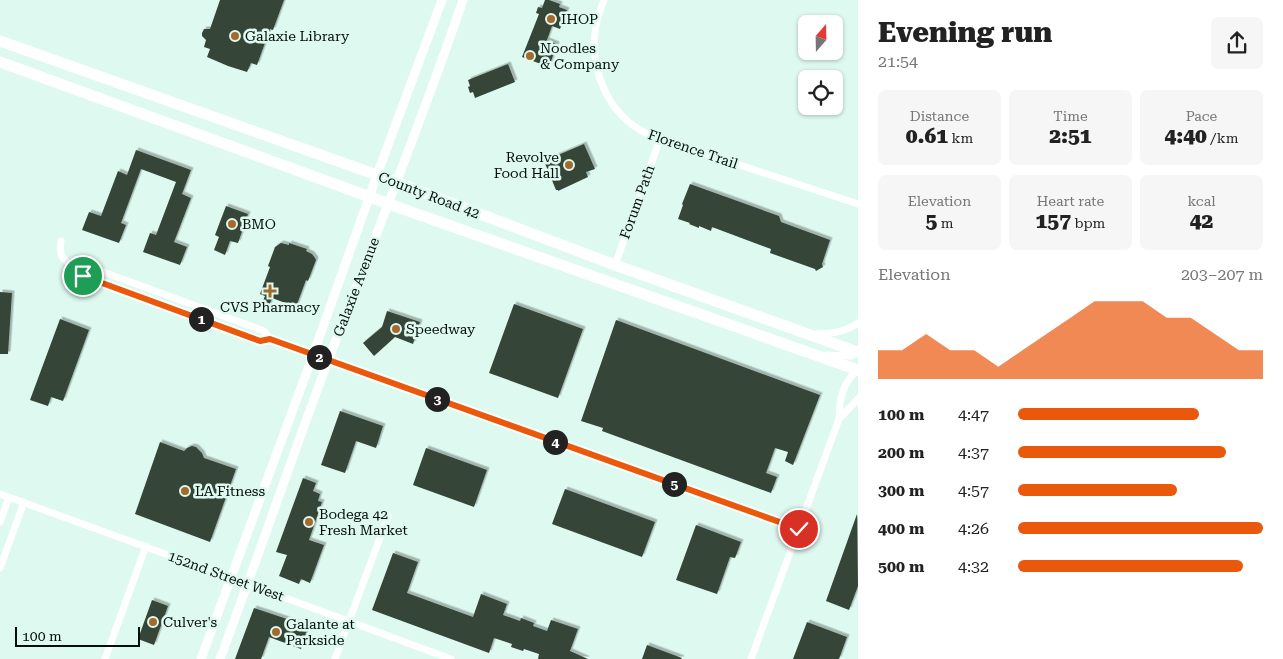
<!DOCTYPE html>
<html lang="en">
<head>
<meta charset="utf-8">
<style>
  :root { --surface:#fff; --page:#f6f6f6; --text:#222; --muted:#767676; --accent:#ea580c }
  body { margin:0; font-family:"Roboto Serif",serif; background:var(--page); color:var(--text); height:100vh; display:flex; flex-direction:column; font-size:19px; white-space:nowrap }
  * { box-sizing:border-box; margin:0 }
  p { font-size:16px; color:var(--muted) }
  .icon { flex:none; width:28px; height:28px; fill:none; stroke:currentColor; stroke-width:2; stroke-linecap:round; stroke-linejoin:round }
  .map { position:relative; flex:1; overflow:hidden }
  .sheet { display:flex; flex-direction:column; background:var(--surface); width:425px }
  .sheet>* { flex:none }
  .needle { width:32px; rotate:20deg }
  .controls { position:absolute; left:798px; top:15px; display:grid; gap:10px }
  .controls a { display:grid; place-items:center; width:45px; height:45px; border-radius:8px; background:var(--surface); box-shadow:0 1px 4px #0004; font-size:25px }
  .scale { position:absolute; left:15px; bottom:12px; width:125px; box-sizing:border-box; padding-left:5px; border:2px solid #060e0b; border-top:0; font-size:14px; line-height:18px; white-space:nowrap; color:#060e0b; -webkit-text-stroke:4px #def9f0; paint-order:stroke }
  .pin { position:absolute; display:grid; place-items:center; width:42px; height:42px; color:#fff; margin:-21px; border:2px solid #fff; border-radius:50%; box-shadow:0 1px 5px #0007 }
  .km { position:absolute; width:25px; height:25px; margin:-12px; border-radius:50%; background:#222; color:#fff; font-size:14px; line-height:25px; text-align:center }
  .round { display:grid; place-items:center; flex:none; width:52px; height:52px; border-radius:8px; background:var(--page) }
  .overview { display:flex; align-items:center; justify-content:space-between; height:85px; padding:0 20px }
  h1 { font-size:28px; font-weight:800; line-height:38px }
  .metrics { display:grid; grid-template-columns:repeat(3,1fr); gap:8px; height:85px; padding:5px 20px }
  .metrics div { display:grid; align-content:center; border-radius:8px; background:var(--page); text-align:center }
  .metrics b { font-size:21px; font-weight:800 }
  .metrics small { font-size:14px; font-weight:400 }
  .metrics p { font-size:14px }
  .chart { height:140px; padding:10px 20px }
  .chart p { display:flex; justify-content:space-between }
  .chart svg { width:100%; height:90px; margin-top:5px; fill:var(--accent); opacity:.7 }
  ul { padding:0 20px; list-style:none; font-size:16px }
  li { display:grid; grid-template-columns:80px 60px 1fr; align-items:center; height:38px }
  li i { height:12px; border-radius:6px; background:var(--accent) }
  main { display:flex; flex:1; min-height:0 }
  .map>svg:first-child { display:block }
  .building { fill:#354538; filter:url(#shadow) }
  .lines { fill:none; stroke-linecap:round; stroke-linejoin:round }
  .minor { stroke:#fff; stroke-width:7 }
  .tertiary { stroke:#fff; stroke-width:9 }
  .trunk { stroke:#fff; stroke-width:11 }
  .route-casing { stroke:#fff; stroke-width:10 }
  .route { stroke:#ea580c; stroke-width:6 }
  .poi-dot { fill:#a5692c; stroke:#def9f0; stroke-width:2 }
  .labels { text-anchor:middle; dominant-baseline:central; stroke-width:5; stroke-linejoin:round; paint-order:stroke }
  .poi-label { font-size:14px; fill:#060e0b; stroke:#def9f0; text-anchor:start }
  .street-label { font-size:14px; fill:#060e0b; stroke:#def9f0 }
</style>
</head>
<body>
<main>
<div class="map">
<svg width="858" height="659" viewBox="0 0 858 659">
  <defs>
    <filter id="shadow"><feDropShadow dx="2.5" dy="-2.5" stdDeviation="0" flood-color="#0004"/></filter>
  </defs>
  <rect width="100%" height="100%" fill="#def9f0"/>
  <path class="building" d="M220,0h64l-11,30 -3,-1 -13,36 -6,-2 -4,9 -19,-6 -21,-9 3,-8 -6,-2 2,-7 -4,-4v-3l2,-4h6z
    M545,0h4l11,4 -1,3 8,3 -7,19 -8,-3 -5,14 10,4 -8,23 -27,-10 17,-43 -3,-1 2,-6 4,1z
    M508,64l7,18 -40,16 -2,-6 -3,1 -2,-6 2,-1 -2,-6z
    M584,144l11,25 -9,3 2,5 -30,14v-1h-2l-12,-29z
    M136,150l55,20 -9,24 9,4 -17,44 13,5 -7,18 -37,-13 7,-19 6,2 20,-53 -35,-13 -20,54 5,2 -7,18 -37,-13 7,-18 12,4 17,-45 9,4z
    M690,184l89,32 2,6 49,18 -8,24 1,3 -7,4 -1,-2 -45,-16 1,-4 -59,-22 -1,4 -12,-5v2l-10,-4 1,-1 -12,-4 5,-14 -1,-1z
    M226,206l22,8 -10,29 -8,-2 -5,14 -11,-5 5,-13 -4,-2z
    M281,243l8,2v-2l18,6 -1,2 6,3 3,4 1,2 -8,21 -2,-1 -10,27 -24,-9 -3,8 -7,-3 3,-7 -5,-2 10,-27 -2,-1 7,-19z
    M0,292l12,1 -4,61h-8z
    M514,304l69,25 -25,69 -69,-25z
    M387,311l33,11 -7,22 -18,-7 -21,19 -11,-13 19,-16z
    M60,319l29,11 -26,71 -12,-4 -3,9 -18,-6z
    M616,320l204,75 -27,70 -8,-4 3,-9 -13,-4 -9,25 11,4 -6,16 -169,-62 1,-3 -22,-7z
    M340,411l43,15 -7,22 -20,-7 -11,32 -24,-8z
    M160,442l24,9 3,-3 5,-2 4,1 6,6 2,5 32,11 -26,73 -75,-28z
    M426,448l61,22 -13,37 -61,-22z
    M303,478l13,5 -3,8 7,3 -2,7 4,1 -13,38 15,5 -14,38 -9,-4 -2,5 -20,-8 8,-21 -11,-3z
    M565,489l90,33 -13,35 -90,-33z
    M857,514l1,72 -9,24 -23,-9z
    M696,525l45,17 -6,16 -5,-1 -13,37 -41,-14z
    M393,553l25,9 -11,31 66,24 8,-23 26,10 -4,11 17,6 1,-3 13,5 -1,3 14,5 4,-11 27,9 -8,22 18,8h-50l1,-5 -15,-5 -1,2 -12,-4 1,-3 -18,-6 -5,15 -117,-43z
    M152,600l16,6 -14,39 -16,-6z
    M254,608l54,18 -7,23 -32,-12 -8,22h-26z
    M807,622l40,15 -8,22h-46z
    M647,645l35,13 -1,1h-39z"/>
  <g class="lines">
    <path class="minor" d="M604,0c-3,9 -7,17 -8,26 -7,39 9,83 44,104 6,4 14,6 21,9l197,65
      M61,241c-2,16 1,18 13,26 4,3 6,6 9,10l177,64 10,-2 529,190
      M615,265l45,-126
      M76,268l11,-2 177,65 6,8
      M816,334c17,-1 27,-1 42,-11
      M827,355l24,1 7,-3
      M839,419l19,-20
      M0,494l248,90 203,75
      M0,522l9,-25
      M0,568l24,-66
      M105,659l41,-113
      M335,659l53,-143
      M751,659l88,-240c0,-18 4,-38 19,-49"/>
    <path class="tertiary" d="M201,659l112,-304 64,-180 65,-175
      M220,659c37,-99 71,-199 108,-298 45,-120 94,-240 135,-361"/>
    <path class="trunk" d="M0,41l377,134 238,90 243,87
      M0,62l400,146 458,162"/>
  </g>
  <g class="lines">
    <defs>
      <path id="route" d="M83,276l177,65 10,-2 529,190"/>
    </defs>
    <use href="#route" class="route-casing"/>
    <use href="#route" class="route"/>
  </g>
  <g class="poi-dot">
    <circle cx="551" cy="19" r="5"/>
    <circle cx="235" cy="36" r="5"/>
    <circle cx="530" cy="56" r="5"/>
    <circle cx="569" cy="165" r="5"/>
    <circle cx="232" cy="224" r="5"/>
    <path d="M267.5 283.5h5v5h5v5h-5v5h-5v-5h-5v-5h5z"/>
    <circle cx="396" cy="329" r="5"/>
    <circle cx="185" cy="491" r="5"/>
    <circle cx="309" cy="522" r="5"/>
    <circle cx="153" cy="622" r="5"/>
    <circle cx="276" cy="632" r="5"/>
  </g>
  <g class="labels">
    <g class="poi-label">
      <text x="561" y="19">IHOP</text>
      <text x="245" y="36">Galaxie Library</text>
      <text x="540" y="48">Noodles<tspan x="540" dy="16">&amp; Company</tspan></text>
      <text x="559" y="157" text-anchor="end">Revolve<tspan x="559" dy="16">Food Hall</tspan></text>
      <text x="242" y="224">BMO</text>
      <text x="270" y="307" text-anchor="middle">CVS Pharmacy</text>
      <text x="406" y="329">Speedway</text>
      <text x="195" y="491">LA Fitness</text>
      <text x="319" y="514">Bodega 42<tspan x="319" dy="16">Fresh Market</tspan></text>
      <text x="163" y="622">Culver's</text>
      <text x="286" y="624">Galante at<tspan x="286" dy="16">Parkside</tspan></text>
    </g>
    <g class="street-label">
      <text transform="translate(693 149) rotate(19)">Florence Trail</text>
      <text transform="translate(429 195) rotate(21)">County Road 42</text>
      <text transform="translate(637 202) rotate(-70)">Forum Path</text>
      <text transform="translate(356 287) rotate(-69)">Galaxie Avenue</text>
      <text transform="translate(226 576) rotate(20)">152nd Street West</text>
    </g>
  </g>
</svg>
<div class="controls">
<a><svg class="needle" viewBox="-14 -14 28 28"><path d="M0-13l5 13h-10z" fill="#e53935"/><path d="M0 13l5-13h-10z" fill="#767676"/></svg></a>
<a><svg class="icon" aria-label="locate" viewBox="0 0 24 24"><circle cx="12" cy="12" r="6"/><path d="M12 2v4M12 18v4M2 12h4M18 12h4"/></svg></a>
</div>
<div class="scale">100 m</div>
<div class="pin" style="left:83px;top:276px;background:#1e9e55"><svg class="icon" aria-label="arrive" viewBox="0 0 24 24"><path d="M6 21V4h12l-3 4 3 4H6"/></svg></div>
<div class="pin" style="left:799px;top:529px;background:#d93025"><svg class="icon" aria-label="check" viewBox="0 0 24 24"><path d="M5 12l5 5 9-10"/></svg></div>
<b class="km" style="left:201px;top:319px">1</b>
<b class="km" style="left:319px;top:357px">2</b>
<b class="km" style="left:437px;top:399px">3</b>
<b class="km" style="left:555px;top:442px">4</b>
<b class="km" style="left:674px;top:484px">5</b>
</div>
<section class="sheet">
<div class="overview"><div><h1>Evening run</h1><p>21:54</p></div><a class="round"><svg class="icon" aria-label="share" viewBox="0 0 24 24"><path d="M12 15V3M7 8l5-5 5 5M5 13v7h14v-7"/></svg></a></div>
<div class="metrics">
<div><p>Distance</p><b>0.61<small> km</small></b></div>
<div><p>Time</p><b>2:51</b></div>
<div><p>Pace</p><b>4:40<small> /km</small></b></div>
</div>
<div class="metrics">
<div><p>Elevation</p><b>5<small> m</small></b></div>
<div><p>Heart rate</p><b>157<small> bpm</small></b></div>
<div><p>kcal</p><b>42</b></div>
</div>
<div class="chart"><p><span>Elevation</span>203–207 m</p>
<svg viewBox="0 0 160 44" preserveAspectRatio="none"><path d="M0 44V30L10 30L20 22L30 30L40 30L50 38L60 30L70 22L80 14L90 6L100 6L110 6L120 14L130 14L140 22L150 30L160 30V44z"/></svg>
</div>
<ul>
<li><b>100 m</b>4:47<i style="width:74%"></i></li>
<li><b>200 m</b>4:37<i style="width:85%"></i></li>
<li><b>300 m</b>4:57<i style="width:65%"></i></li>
<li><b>400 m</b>4:26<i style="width:100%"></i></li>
<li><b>500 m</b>4:32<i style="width:92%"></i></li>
</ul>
</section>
</main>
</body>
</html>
